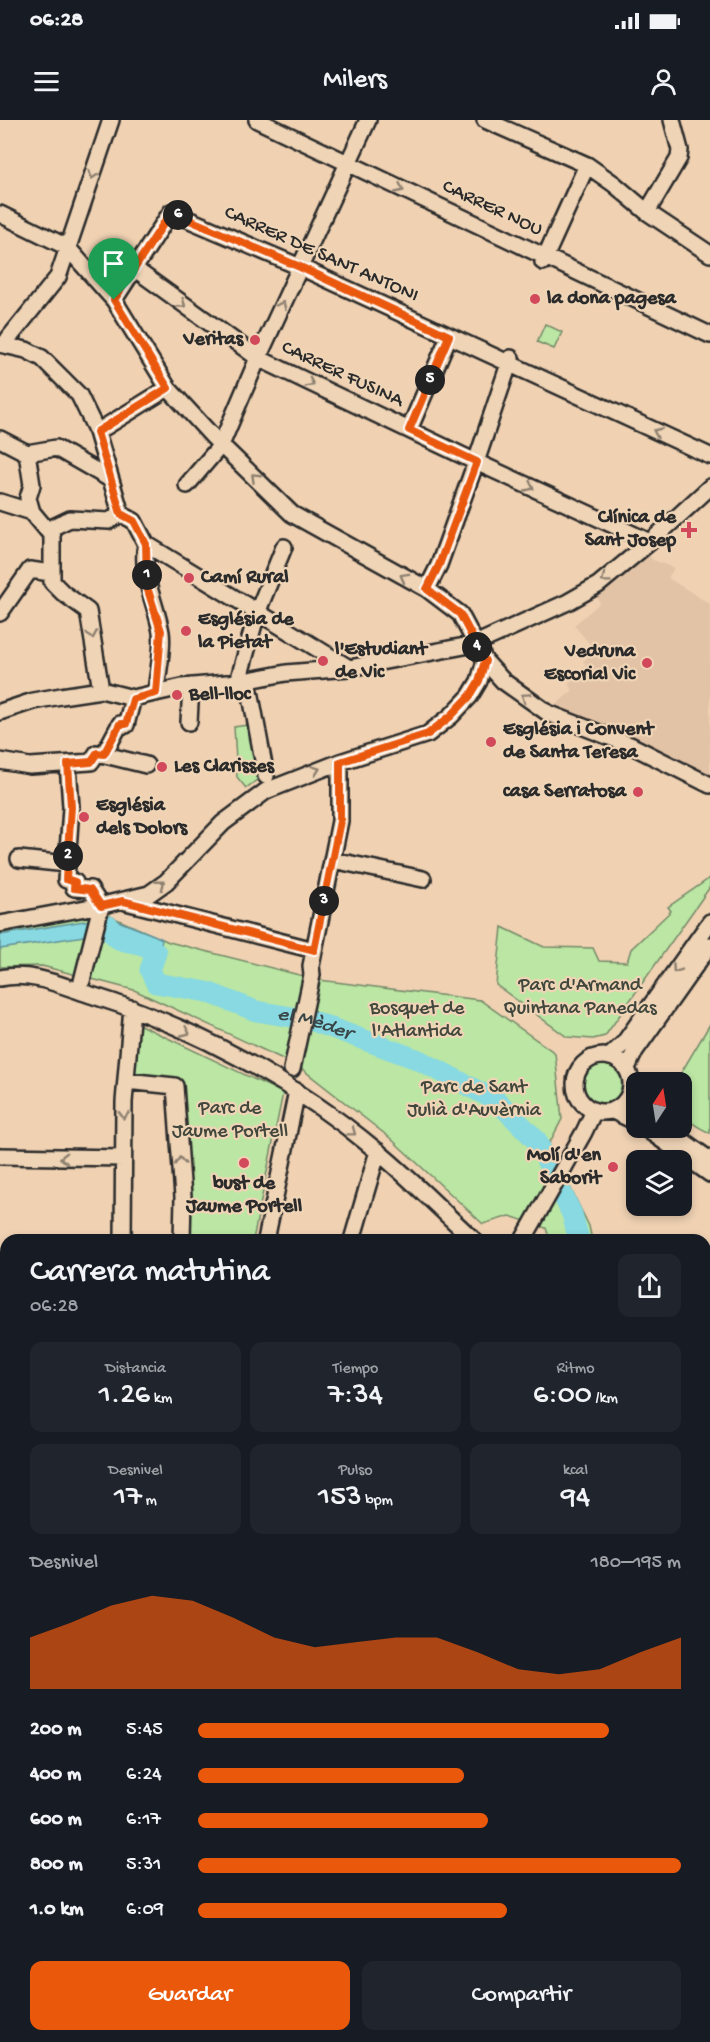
<!DOCTYPE html>
<html lang="es">
<head>
<meta charset="utf-8">
<style>
  :root { --surface:#171b24; --page:#20242c; --text:#f1f3f6; --muted:#9ea1a6; --accent:#ea580c }
  body { margin:0; font-family:"Gochi Hand",sans-serif; background:var(--page); color:var(--text); height:100vh; display:flex; flex-direction:column; font-size:22px; white-space:nowrap }
  * { box-sizing:border-box; margin:0 }
  p { font-size:20px; color:var(--muted) }
  .icon { flex:none; width:33px; height:33px; fill:none; stroke:currentColor; stroke-width:2; stroke-linecap:round; stroke-linejoin:round }
  .map { position:relative; flex:1; overflow:hidden }
  .sheet { position:absolute; left:0px; top:1114px; width:711px; height:808px; display:flex; flex-direction:column; background:var(--surface); border-radius:18px 18px 0 0; box-shadow:0 3px 9px #0003 }
  .sheet>* { flex:none }
  .needle { width:39px; rotate:12deg }
  .controls { position:absolute; left:626px; top:952px; display:grid; gap:12px }
  .controls a { display:grid; place-items:center; width:66px; height:66px; border-radius:12px; background:var(--surface); box-shadow:0 3px 9px #0003; font-size:30px }
  .pin { position:absolute; display:grid; place-items:center; width:51px; height:51px; color:#fff; margin:-62px -26px; border-radius:50% 50% 50% 0; rotate:-45deg; box-shadow:0 0 6px #0007 }
  .pin .icon { rotate:45deg }
  .km { position:absolute; width:30px; height:30px; margin:-15px; border-radius:50%; background:#222; color:#fff; font-size:16px; line-height:30px; text-align:center }
  .round { display:grid; place-items:center; flex:none; width:63px; height:63px; border-radius:12px; background:var(--page) }
  .head { display:flex; align-items:center; justify-content:space-between; height:102px; padding:0 30px }
  h1 { font-size:33px; font-weight:600; line-height:45px }
  .stats { display:grid; grid-template-columns:repeat(3,1fr); gap:9px; height:102px; padding:6px 30px }
  .stats div { display:grid; align-content:center; border-radius:12px; background:var(--page); text-align:center }
  .stats b { font-size:30px; font-weight:600 }
  .stats small { font-size:16px; font-weight:400 }
  .stats p { font-size:16px }
  .chart { height:168px; padding:12px 30px }
  .chart p { display:flex; justify-content:space-between }
  .chart svg { width:100%; height:108px; margin-top:6px; fill:var(--accent); opacity:.7 }
  .cta { display:flex; gap:12px; margin-top:auto; padding:12px 30px }
  .cta a { flex:1; height:69px; border-radius:12px; background:var(--accent); color:#fff; font-size:24px; font-weight:600; line-height:69px; text-align:center }
  .cta a+a { background:var(--page); color:var(--text) }
  ul { padding:0 30px; list-style:none; font-size:20px }
  li { display:grid; grid-template-columns:96px 72px 1fr; align-items:center; height:45px }
  li i { height:15px; border-radius:8px; background:var(--accent) }
  .status { display:flex; justify-content:space-between; align-items:center; height:42px; padding:0 30px; background:var(--surface); direction:ltr }
  .status svg { height:16px; fill:currentColor }
  header { display:flex; justify-content:space-between; align-items:center; height:78px; padding:0 30px; background:var(--surface); font-size:27px; font-weight:600 }
  .map>svg:first-child { display:block }
  .built { fill:#e2c3a6 }
  .green { fill:#bbe6a3; stroke:#738867; stroke-width:1.5 }
  .water { fill:#88d9e2; stroke:#639399; stroke-width:1.5 }
  .lines { fill:none; stroke-linecap:round; stroke-linejoin:round }
  .river { stroke:#88d9e2; stroke-width:21 }
  .minor-casing { stroke:#2b2b2b; stroke-width:20 }
  .minor { stroke:#efd4b6; stroke-width:15 }
  .oneway { stroke:#8d8070 }
  .route-casing { stroke:#fff; stroke-width:12 }
  .route { stroke:#ea580c; stroke-width:8 }
  .poi-dot { fill:#d1495b; stroke:#efd4b6; stroke-width:2 }
  .labels { text-anchor:middle; dominant-baseline:central; stroke-width:4.5; stroke-linejoin:round; paint-order:stroke }
  .street-label { font-size:20px; fill:#2b2b2b; stroke:#efd4b6 }
  .poi-label { font-size:20px; font-weight:bold; fill:#2b2b2b; stroke:#efd4b6; text-anchor:start }
  .park-label { font-size:20px; fill:#41473d; stroke:#efd4b6 }
  .water-label { font-size:21px; font-style:italic; fill:#394546; stroke:#efd4b6 }
</style>
</head>
<body>
<div class="status"><b>06:28</b><svg viewBox="0 0 49 12"><path d="M0 12V9h3v3zM5 12V6h3v6zM10 12V3h3v9zM15 12V0h3v12zM26 1h20v11H26zM47 4h2v5h-2z"/></svg></div>
<header><svg class="icon" aria-label="menu" viewBox="0 0 24 24"><path d="M4 6h16M4 12h16M4 18h16"/></svg>Milers<svg class="icon" aria-label="person" viewBox="0 0 24 24"><circle cx="12" cy="8" r="4"/><path d="M4 21q1-7 8-7t8 7"/></svg></header>
<div class="map">
<svg width="710" height="1922" viewBox="0 0 710 1922">
  <rect width="100%" height="100%" fill="#f0d2b3"/>
  <filter id="ink" filterUnits="userSpaceOnUse"><feTurbulence type="fractalNoise" baseFrequency=".0167" numOctaves="2"/><feDisplacementMap in="SourceGraphic" scale="12" xChannelSelector="R" yChannelSelector="G"/><feConvolveMatrix kernelMatrix="1 2 1 2 8 2 1 2 1" color-interpolation-filters="sRGB"/></filter>
  <g filter="url(#ink)">
    <path class="built" d="M646,432l7,8 21,8 -6,10 42,26v173l-80,-42 -78,-27 21,-18 -5,-6 18,-19 -3,-4 13,-9 -22,-27 26,-22 -6,-12z"/>
    <path class="green" d="M545,204l17,8 -8,17 -17,-7z
      M254,604l7,53 -15,11 -9,-11 -3,-50z
      M710,758v9l-105,149 -12,3 -26,-2 -71,-52 6,-58 42,20 49,1 6,13 28,1 4,-13 40,-38 -3,-4z
      M90,785l22,12 57,25 150,38 161,20 75,53 7,66 -13,25 40,82 3,14h-42l-4,-12 -36,-12 -27,8 -93,-86 -92,-72 -164,-76 -92,-24 -42,1v-44z
      M134,902l149,71 -30,147h-64l1,-48 -10,-111 -49,-5z
      M710,904v109c-11,-5 -21,-11 -29,-20v-30h-6z
      M584 964a19 19 0 1 1 38 0a19 19 0 1 1-38 0Z
      M705,1280l5,6v120l-5,-3z
      M539,1917h23l6,5h-33z"/>
    <path class="water" d="M108,797l48,19 6,3 -1,6 -37,-13 -27,9 -13,-5 -84,13v-14z"/>
    <g class="lines">
      <g class="river">
        <path id="s1" d="M93,809l16,-3c8,20 17,13 34,19 5,2 9,5 13,8l-6,17 6,13 51,9 49,19 54,9 109,40 78,41 40,40 35,73 7,26"/>
        <path d="M705,1320l5,4"/>
      </g>
      <defs>
        <path id="minor" d="M257,0l453,215
          M485,0l102,45 27,19 33,28 63,42
          M647,92l32,-54 1,-8 -8,-30
          M0,94l67,33 47,53 54,88 45,49 79,77 135,75 33,25 25,47 18,20 45,32 82,32 80,40
          M543,142l44,-97
          M135,149l123,89 218,104 174,80
          M114,180l57,-88 129,55 410,189
          M0,224l26,6 16,8 37,37 18,37 24,82
          M5,225l4,-7 49,-61 53,-157
          M409,310l40,-94
          M97,312l71,-44
          M0,319l27,14 5,32 -4,13 4,14 20,24v46l11,11 25,18 13,79
          M27,333l29,-5 54,31
          M187,365l34,-40 37,-87 110,-238
          M0,382l32,10
          M121,394l13,7 12,23 203,124
          M47,410l23,-11 39,2 12,-7
          M146,424c-6,31 10,59 15,88 3,17 -4,43 -5,61
          M427,469l12,-24 37,-103 35,-104
          M0,493l30,-43 21,3
          M248,560l18,96
          M238,562l19,-69 27,-66
          M0,592l33,-11 28,-5 40,-6 32,8 49,-11 56,-5 48,-9 63,-5 126,-24 93,-42 30,-17 52,-43 60,-55
          M189,602l2,-36
          M104,634l16,-30 6,1 7,-27
          M0,641l30,5 61,-4 6,-9 49,12
          M68,644l3,43 -5,73 9,2 -1,6 16,1 11,17 -19,75
          M19,739l48,5
          M333,740l90,19
          M126,782l188,48
          M0,804l107,-20 42,-10 17,-12 57,-59 43,-32 74,-29 88,-28 23,-18 19,-20 9,-15 6,-20
          M0,858c30,-7 60,7 88,16 105,32 205,87 289,157 34,28 65,60 97,89
          M575 964a28 28 0 1 1 56 0a28 28 0 1 1-56 0Z
          M609,937l15,-14 86,-121
          M627,948l8,-17 75,-106
          M292,949l20,-94 -1,-9 29,-145v-59
          M126,961l49,5 8,111 -1,43
          M613,991l23,11
          M645,1008l65,46
          M665,1008l45,32
          M0,1036l123,2
          M123,1120l1,-138 8,-94
          M266,1120l31,-149
          M352,1120l26,-89
          M523,1120l61,-108 10,-21
          M0,1253l6,1
          M0,1345h6
          M705,1422l5,3
          M0,1434l6,-1
          M0,1537l6,5
          M705,1579l5,-9
          M705,1625l5,2
          M0,1647l6,3
          M0,1698l6,2
          M705,1738l5,3
          M0,1760l6,-13
          M0,1789l6,3
          M0,1805l6,3
          M705,1867l5,4
          M0,1910l6,2
          M26,1917l21,5
          M152,1917l1,5
          M228,1917l11,5
          M271,1917l10,5
          M354,1917v5
          M591,1917l6,5
          M403,1922l9,-5
          M439,1922l5,-5
          M484,1922l5,-5
          M706,1922l4,-4"/>
      </defs>
      <use href="#minor" class="minor-casing"/>
      <use href="#minor" class="minor"/>
    </g>
    <defs><path id="oneway-chevron" d="M-2-3.5L2.5 0L-2 3.5" fill="none" stroke-width="1.6" stroke-linecap="round" stroke-linejoin="round" transform="scale(1.5)"/></defs>
    <g class="oneway">
      <use href="#oneway-chevron" transform="translate(93 55) rotate(108)"/>
      <use href="#oneway-chevron" transform="translate(400 69) rotate(25)"/>
      <use href="#oneway-chevron" transform="translate(182 184) rotate(36)"/>
      <use href="#oneway-chevron" transform="translate(282 185) rotate(-65)"/>
      <use href="#oneway-chevron" transform="translate(310 263) rotate(25)"/>
      <use href="#oneway-chevron" transform="translate(657 312) rotate(-156)"/>
      <use href="#oneway-chevron" transform="translate(255 357) rotate(-136)"/>
      <use href="#oneway-chevron" transform="translate(530 367) rotate(25)"/>
      <use href="#oneway-chevron" transform="translate(404 457) rotate(-151)"/>
      <use href="#oneway-chevron" transform="translate(605 459) rotate(143)"/>
      <use href="#oneway-chevron" transform="translate(92 515) rotate(81)"/>
      <use href="#oneway-chevron" transform="translate(525 577) rotate(-145)"/>
      <use href="#oneway-chevron" transform="translate(316 650) rotate(-20)"/>
      <use href="#oneway-chevron" transform="translate(161 764) rotate(-38)"/>
      <use href="#oneway-chevron" transform="translate(676 849) rotate(125)"/>
      <use href="#oneway-chevron" transform="translate(186 912) rotate(25)"/>
      <use href="#oneway-chevron" transform="translate(124 995) rotate(91)"/>
      <use href="#oneway-chevron" transform="translate(352 1012) rotate(37)"/>
      <use href="#oneway-chevron" transform="translate(64 1038) rotate(180)"/>
      <use href="#oneway-chevron" transform="translate(180 1041) rotate(-94)"/>
    </g>
  </g>
  <g class="lines" filter="url(#ink)">
    <defs>
      <path id="route" d="M171,92l129,55 149,69 -40,94 68,32 -38,103 -12,24 33,25 25,47 -6,20 -9,15 -19,20 -23,18 -88,28v59l-26,129 -191,-49 -22,5 -11,-16 -16,-2 1,-6 -9,-3 5,-72 -3,-43 23,-2 6,-9 7,1 16,-30h6l7,-25 23,-6 5,-62 -14,-44 -1,-43 -12,-23 -13,-7 -24,-82 71,-44 -54,-88z"/>
    </defs>
    <use href="#route" class="route-casing"/>
    <use href="#route" class="route"/>
  </g>
  <g class="poi-dot">
    <circle cx="535" cy="179" r="6"/>
    <circle cx="255" cy="220" r="6"/>
    <path d="M686 401h6v6h6v6h-6v6h-6v-6h-6v-6h6z"/>
    <circle cx="189" cy="458" r="6"/>
    <circle cx="186" cy="511" r="6"/>
    <circle cx="323" cy="541" r="6"/>
    <circle cx="647" cy="543" r="6"/>
    <circle cx="177" cy="575" r="6"/>
    <circle cx="491" cy="622" r="6"/>
    <circle cx="162" cy="647" r="6"/>
    <circle cx="638" cy="672" r="6"/>
    <circle cx="84" cy="697" r="6"/>
    <circle cx="244" cy="1043" r="6"/>
    <circle cx="613" cy="1047" r="6"/>
  </g>
  <g class="labels">
    <g class="street-label">
      <text transform="translate(492 89) rotate(25)">CARRER NOU</text>
      <text transform="translate(321 135) rotate(24)">CARRER DE SANT ANTONI</text>
      <text transform="translate(342 255) rotate(25)">CARRER FUSINA</text>
    </g>
    <g class="poi-label">
      <text x="547" y="179">la dona pagesa</text>
      <text x="243" y="220" text-anchor="end">Veritas</text>
      <text x="676" y="398" text-anchor="end">Clínica de<tspan x="676" dy="23">Sant Josep</tspan></text>
      <text x="201" y="458">Camí Rural</text>
      <text x="198" y="500">Església de<tspan x="198" dy="23">la Pietat</tspan></text>
      <text x="335" y="530">l'Estudiant<tspan x="335" dy="23">de Vic</tspan></text>
      <text x="635" y="532" text-anchor="end">Vedruna<tspan x="635" dy="23">Escorial Vic</tspan></text>
      <text x="189" y="575">Bell-lloc</text>
      <text x="503" y="610">Església i Convent<tspan x="503" dy="23">de Santa Teresa</tspan></text>
      <text x="174" y="647">Les Clarisses</text>
      <text x="626" y="672" text-anchor="end">casa Serratosa</text>
      <text x="96" y="686">Església<tspan x="96" dy="23">dels Dolors</tspan></text>
      <text x="601" y="1036" text-anchor="end">Molí d'en<tspan x="601" dy="23">Saborit</tspan></text>
      <text x="244" y="1064" text-anchor="middle">bust de<tspan x="244" dy="23">Jaume Portell</tspan></text>
    </g>
    <g class="park-label">
      <text x="580" y="866">Parc d'Armand<tspan x="580" dy="23">Quintana Panedas</tspan></text>
      <text x="417" y="889">Bosquet de<tspan x="417" dy="23">l'Atlantida</tspan></text>
      <text x="474" y="968">Parc de Sant<tspan x="474" dy="23">Julià d'Auvèrnia</tspan></text>
      <text x="230" y="989">Parc de<tspan x="230" dy="23">Jaume Portell</tspan></text>
    </g>
    <g class="water-label">
      <text stroke="none"><textPath href="#s1" startOffset="270">el Mèder</textPath></text>
    </g>
  </g>
</svg>
<div class="controls">
<a><svg class="needle" viewBox="-14 -14 28 28"><path d="M0-13l5 13h-10z" fill="#e53935"/><path d="M0 13l5-13h-10z" fill="#9ea1a6"/></svg></a>
<a><svg class="icon" aria-label="layers" viewBox="0 0 24 24"><path d="M12 4l9 5-9 5-9-5zM3 14l9 5 9-5"/></svg></a>
</div>
<div class="pin" style="left:114px;top:180px;background:#1e9e55"><svg class="icon" aria-label="arrive" viewBox="0 0 24 24"><path d="M6 21V4h12l-3 4 3 4H6"/></svg></div>
<b class="km" style="left:147px;top:455px">1</b>
<b class="km" style="left:68px;top:736px">2</b>
<b class="km" style="left:324px;top:781px">3</b>
<b class="km" style="left:477px;top:527px">4</b>
<b class="km" style="left:430px;top:260px">5</b>
<b class="km" style="left:178px;top:95px">6</b>
<section class="sheet">
<div class="head"><div><h1>Carrera matutina</h1><p>06:28</p></div><a class="round"><svg class="icon" aria-label="share" viewBox="0 0 24 24"><path d="M12 15V3M7 8l5-5 5 5M5 13v7h14v-7"/></svg></a></div>
<div class="stats">
<div><p>Distancia</p><b>1.26<small> km</small></b></div>
<div><p>Tiempo</p><b>7:34</b></div>
<div><p>Ritmo</p><b>6:00<small> /km</small></b></div>
</div>
<div class="stats">
<div><p>Desnivel</p><b>17<small> m</small></b></div>
<div><p>Pulso</p><b>153<small> bpm</small></b></div>
<div><p>kcal</p><b>94</b></div>
</div>
<div class="chart"><p><span>Desnivel</span>180–195 m</p>
<svg viewBox="0 0 160 44" preserveAspectRatio="none"><path d="M0 44V23L10 17L20 10L30 6L40 8L50 15L60 23L70 27L80 25L90 23L100 23L110 29L120 36L130 38L140 36L150 29L160 23V44z"/></svg>
</div>
<ul>
<li><b>200 m</b>5:45<i style="width:85%"></i></li>
<li><b>400 m</b>6:24<i style="width:55%"></i></li>
<li><b>600 m</b>6:17<i style="width:60%"></i></li>
<li><b>800 m</b>5:31<i style="width:100%"></i></li>
<li><b>1.0 km</b>6:09<i style="width:64%"></i></li>
</ul>
<div class="cta"><a>Guardar</a><a>Compartir</a></div>
</section>
</div>
</body>
</html>
